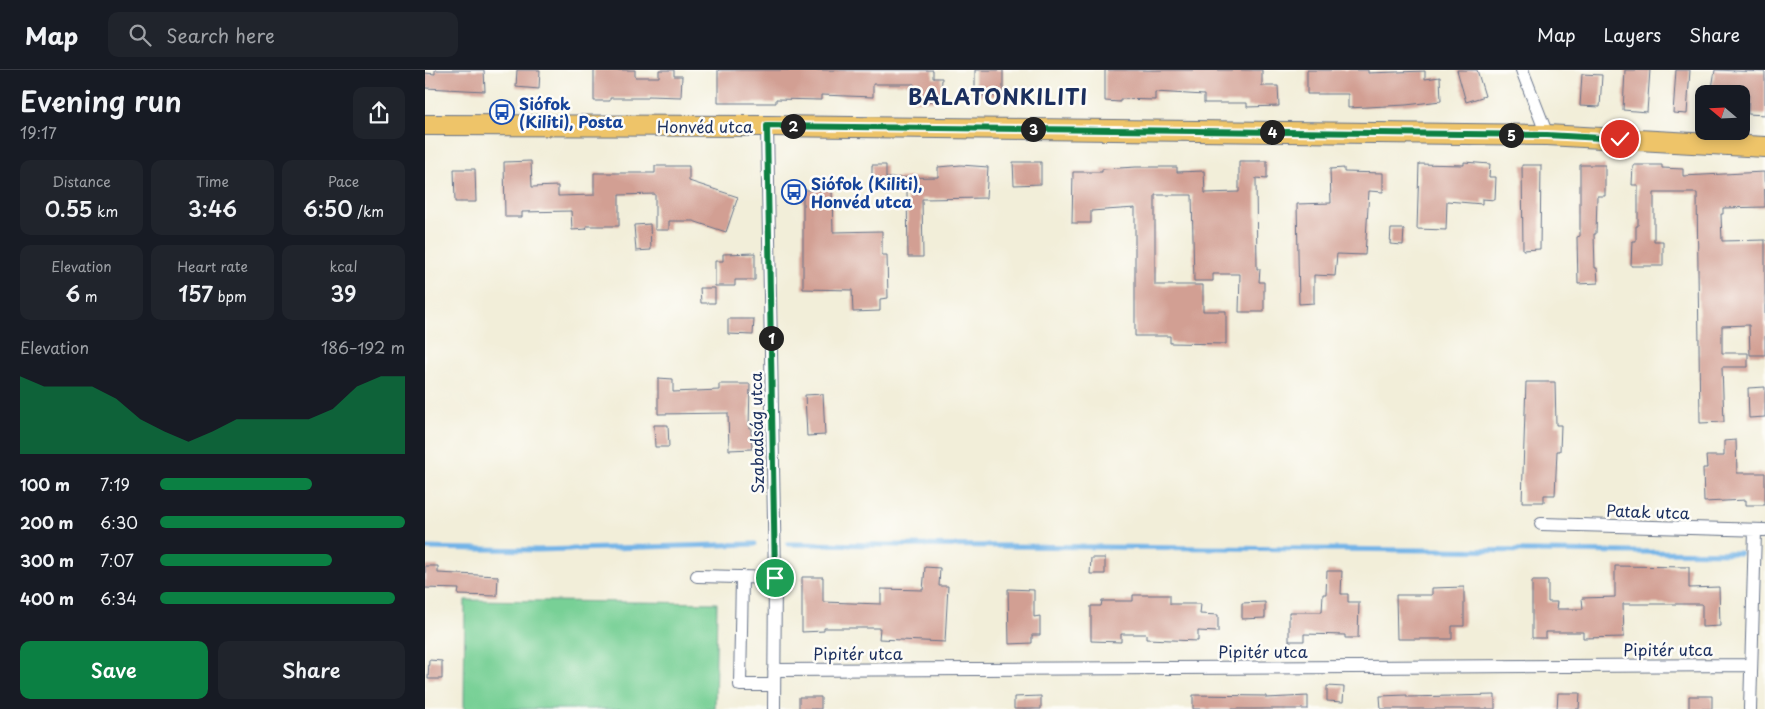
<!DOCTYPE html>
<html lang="en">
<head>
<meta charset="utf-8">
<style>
  :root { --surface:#171b24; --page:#20242c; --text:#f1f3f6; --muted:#9ea1a6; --line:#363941; --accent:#0b8043 }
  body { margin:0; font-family:"Playpen Sans",sans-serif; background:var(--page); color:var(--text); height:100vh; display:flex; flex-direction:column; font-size:19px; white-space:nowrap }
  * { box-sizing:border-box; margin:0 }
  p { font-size:16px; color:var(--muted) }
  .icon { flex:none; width:28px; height:28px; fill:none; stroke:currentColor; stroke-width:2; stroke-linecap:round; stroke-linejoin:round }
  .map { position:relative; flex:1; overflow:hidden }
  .drawer { display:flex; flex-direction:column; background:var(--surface); width:425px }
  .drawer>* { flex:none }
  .needle { width:32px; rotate:289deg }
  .controls { position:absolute; left:1270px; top:15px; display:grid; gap:10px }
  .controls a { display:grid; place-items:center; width:55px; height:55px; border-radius:10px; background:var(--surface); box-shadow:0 2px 12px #0003; font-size:25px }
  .pin { position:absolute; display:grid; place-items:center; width:42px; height:42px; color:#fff; margin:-21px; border:2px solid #fff; border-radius:50%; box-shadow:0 1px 5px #0007 }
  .km { position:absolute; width:25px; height:25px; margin:-12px; border-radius:50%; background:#222; color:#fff; font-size:14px; line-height:25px; text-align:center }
  .round { display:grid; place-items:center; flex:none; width:52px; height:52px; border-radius:10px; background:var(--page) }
  .head { display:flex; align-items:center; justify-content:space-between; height:85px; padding:0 20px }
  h1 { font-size:28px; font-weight:600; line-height:38px }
  .stats { display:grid; grid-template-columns:repeat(3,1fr); gap:8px; height:85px; padding:5px 20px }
  .stats div { display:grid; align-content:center; border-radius:10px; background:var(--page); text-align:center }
  .stats b { font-size:21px; font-weight:600 }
  .stats small { font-size:14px; font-weight:400 }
  .stats p { font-size:14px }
  .chart { height:140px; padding:10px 20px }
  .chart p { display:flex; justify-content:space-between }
  .chart svg { width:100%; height:90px; margin-top:5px; fill:var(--accent); opacity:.7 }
  .primary-button { display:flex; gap:10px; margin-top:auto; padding:10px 20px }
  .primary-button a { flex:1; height:58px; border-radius:10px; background:var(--accent); color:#fff; font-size:20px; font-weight:600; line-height:58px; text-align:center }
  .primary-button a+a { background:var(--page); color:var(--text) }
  ul { padding:0 20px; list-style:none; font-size:16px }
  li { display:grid; grid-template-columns:80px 60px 1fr; align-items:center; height:38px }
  li i { height:12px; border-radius:6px; background:var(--accent) }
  header { display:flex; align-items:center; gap:30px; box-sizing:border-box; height:70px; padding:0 25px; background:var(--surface); border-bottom:1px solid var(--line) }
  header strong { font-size:24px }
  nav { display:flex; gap:28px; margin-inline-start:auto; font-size:18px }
  .search { width:350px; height:45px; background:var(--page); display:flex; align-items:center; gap:12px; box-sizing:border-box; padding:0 18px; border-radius:10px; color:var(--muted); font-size:19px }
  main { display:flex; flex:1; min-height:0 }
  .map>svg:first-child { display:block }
  .green { fill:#78d096; stroke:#4a807a }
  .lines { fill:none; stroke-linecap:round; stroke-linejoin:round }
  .stream { stroke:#73b4e7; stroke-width:5 }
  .building { fill:#d29f93 }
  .minor-casing { stroke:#667289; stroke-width:14 }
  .primary-casing { stroke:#667289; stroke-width:22 }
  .minor { stroke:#fff; stroke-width:12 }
  .primary { stroke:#eec469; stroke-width:20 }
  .route-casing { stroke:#fff; stroke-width:10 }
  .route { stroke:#0b8043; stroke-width:6 }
  .labels { text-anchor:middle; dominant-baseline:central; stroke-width:5; stroke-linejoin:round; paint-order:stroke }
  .transit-label { font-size:16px; font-weight:bold; fill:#164399; stroke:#fdfcf7; text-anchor:start }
  .street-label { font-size:16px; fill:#1b2f5e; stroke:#fdfcf7 }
  .district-label { font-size:21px; font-weight:bold; letter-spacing:1px; fill:#1b2f5e; stroke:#fdfcf7 }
</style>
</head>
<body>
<header>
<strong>Map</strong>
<div class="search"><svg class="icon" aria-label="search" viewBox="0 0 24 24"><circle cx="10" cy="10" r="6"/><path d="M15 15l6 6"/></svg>Search here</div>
<nav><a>Map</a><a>Layers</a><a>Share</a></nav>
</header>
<main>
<section class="drawer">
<div class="head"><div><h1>Evening run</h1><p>19:17</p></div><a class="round"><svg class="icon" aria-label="share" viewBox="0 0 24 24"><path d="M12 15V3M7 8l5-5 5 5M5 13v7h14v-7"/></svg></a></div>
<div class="stats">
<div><p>Distance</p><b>0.55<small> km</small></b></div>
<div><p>Time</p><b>3:46</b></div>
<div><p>Pace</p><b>6:50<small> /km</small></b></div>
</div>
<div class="stats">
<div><p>Elevation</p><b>6<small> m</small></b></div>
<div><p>Heart rate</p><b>157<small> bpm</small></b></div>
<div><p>kcal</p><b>39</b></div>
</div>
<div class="chart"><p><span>Elevation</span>186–192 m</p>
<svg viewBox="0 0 160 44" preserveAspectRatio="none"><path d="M0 44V6L10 11L20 11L30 11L40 17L50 27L60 33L70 38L80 33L90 27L100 27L110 27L120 27L130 22L140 11L150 6L160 6V44z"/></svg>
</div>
<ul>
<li><b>100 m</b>7:19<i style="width:62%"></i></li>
<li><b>200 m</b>6:30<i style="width:100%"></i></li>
<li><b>300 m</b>7:07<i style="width:70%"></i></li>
<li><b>400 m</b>6:34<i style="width:96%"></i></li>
</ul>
<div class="primary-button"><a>Save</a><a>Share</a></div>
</section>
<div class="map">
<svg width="1340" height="639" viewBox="0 0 1340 639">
  <rect width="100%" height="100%" fill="#fdfcf7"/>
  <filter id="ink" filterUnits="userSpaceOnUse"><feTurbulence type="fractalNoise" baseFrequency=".02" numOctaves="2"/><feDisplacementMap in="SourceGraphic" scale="10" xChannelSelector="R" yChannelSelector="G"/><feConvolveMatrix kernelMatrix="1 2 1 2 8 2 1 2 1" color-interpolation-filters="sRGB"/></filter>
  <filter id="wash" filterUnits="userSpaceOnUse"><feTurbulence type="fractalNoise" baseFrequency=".0096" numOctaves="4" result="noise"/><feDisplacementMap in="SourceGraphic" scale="20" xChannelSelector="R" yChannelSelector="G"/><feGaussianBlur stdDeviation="1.12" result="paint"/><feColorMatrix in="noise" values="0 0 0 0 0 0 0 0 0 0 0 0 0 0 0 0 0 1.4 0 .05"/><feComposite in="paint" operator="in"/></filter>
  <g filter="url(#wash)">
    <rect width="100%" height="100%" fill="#f2eed9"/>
    <path class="green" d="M40,530l252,3 -2,106h-251z"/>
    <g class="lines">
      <path class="stream" d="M363,474l952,9
        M0,478l112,2 218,-6"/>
    </g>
    <g id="blocks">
      <path class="building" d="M10,0h49l1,21 -60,-3v-15l10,1z
        M92,0h23l-1,19 -23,-2z
        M169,0h41v7h24v-7h15v6h8l-1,21 -33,-1v2h-38v3h-16z
        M293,0h215v8h9l-1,23h-28l1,-17h-41v13l-52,-2v5l-45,-1v4h-58z
        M550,0h28v26h-28z
        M680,0h157v16h16l1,20 -32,1v-4h-43v-8l-49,-3v8l-35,-1v3l-15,-1z
        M882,0h61v3l57,-2v8l15,-2 1,24 -35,4 -58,3v-14h-41z
        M1032,0h20l8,26 -19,6z
        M1200,0h25l-3,42 -24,-2z
        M1251,0h14l-3,44 -14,-1z
        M1290,0l50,2v43l-17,-1 1,-20h-38z
        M1157,4l20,1 -2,32 -20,-1z
        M106,91l1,26 26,-1v10l36,-1v-22h61v-7h34v15l49,16 -12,35 -33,-11h-24v9h-14v-36l-36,1v31h-33l1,3 -15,1 -1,-19 -49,1v5h-17l-1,-55z
        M814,91h28v18l-11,-1 1,91h3l-1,13h5v30h-25l1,-38h-27v7h-19l-2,-86h-37v90h48v26h23v33l-56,-1v-7h-35v-128l-44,3v12h-19l1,-51h29v-3l34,-2h41v5l27,-1 1,22 34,-1z
        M588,92h28v22l-27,1z
        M1039,92l26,2 -1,13h7l-1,23 -13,-1v5l-35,-3 -1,29 -29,-1 2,-65 45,1z
        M447,95h14v13l52,-1v-10l23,-2 27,2 -2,31 -64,1 1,58h-15l-1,-66 -35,-1z
        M1097,95h19l-1,84 -17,1z
        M1155,95h25v31h-8l-1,38h-2l1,34h2l1,15 -20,1 -1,-47 3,-1z
        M1208,95h29v3l21,1v7l81,-4 1,35 -42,1v6h-2l1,27 43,-1v115h-15l-1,-30 -27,1v27h26v14h-26l2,55 -24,1 -3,-230h-43v48h9v25h-32l1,-25h4v-15h2v-41h-6z
        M919,98v4l39,1v19l-14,-1 -4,64 -28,-1 -2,22 -21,-1v28l-15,1 -2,-100 34,-1 -1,-34z
        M29,99h21l1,33h-21z
        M378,120h29l1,42 49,-1v24h5l1,43 -8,1v12l-27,1 -1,-22 -49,-1z
        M225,154l1,26 -15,1 -2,-26z
        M966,159h13l-1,16 -13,-1z
        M330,183v27h-20v6h-20v-25h8v-7z
        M275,218h15v15h-14z
        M303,249h26l-1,16 -25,-1z
        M233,308l15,1v13l46,-2v-6h31l-1,44h2l1,21 -23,1 -1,-37 -70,1z
        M1101,312h29l1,43h5l-1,26h-3l-2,44h-11v7h-22z
        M1340,317v30l-16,1 -1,-30z
        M398,324l2,41 -18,1 -2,-41z
        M229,355h14l1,22h-14z
        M1311,370l1,33h28v32h-19v-5l-42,2 -1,-34h4l-1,-12h18v-15z
        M666,488h14v16h-15z
        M0,496h13v7l60,3 -1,20 -39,-1 1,-6 -34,-1z
        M1190,496l74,1v21l30,-1 1,39 -18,1v-23h-79l1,33 -41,1v-6h-37v6h-14v-57h16v21h9l-1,7h27l-1,-11 33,-1z
        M500,497l15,1 -1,18h9l-3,56 -66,-3 1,-11h-56v3l-22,1v-55h21v25l58,2v-15l42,1z
        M902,501h15l-1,23h7v8h11l-1,36h-13v-3l-41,-1v7h-15v-29h33l1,-18h3z
        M1039,517v39h-12v13h-55l-1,-44h36v-7z
        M583,519l26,1v27l6,-1v19h-8v8l-23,1z
        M708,525h37v9h31l-1,10 18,1v17l-20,-1v10l-52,-2v-5h-25v8l-30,-1v-35h10l1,-5h31z
        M840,532v16l-23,1v-16z
        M4,590l13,1v18h-14z
        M902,616l17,1 -1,15 -16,-1z
        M1133,623h22l-1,16h-22z
        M768,625l73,1v2l42,-2v13h-115z
        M982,625v2l88,-2v14h-114l-1,-13z
        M616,626v13h-27v-12z
        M1264,626h23v13h-23z
        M374,627h22v12h-22z"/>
    </g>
  </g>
  <g filter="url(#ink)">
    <use href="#blocks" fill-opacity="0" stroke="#667289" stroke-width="1"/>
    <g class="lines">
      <defs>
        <path id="minor" d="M1097,0l25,65
          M342,56l8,452 -1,131
          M1116,454l224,6
          M272,506l78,2
          M317,507l-2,108h34
          M349,600l977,-5
          M1325,639l5,-178"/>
        <path id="primary" d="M0,55l342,1 780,9 218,12"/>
      </defs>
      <use href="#minor" class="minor-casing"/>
      <use href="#primary" class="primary-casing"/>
      <use href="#minor" class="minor"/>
      <use href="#primary" class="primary"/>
    </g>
  </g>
  <g class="lines" filter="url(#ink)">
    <defs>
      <path id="route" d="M350,508l-8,-452 780,9 73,4"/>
    </defs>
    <use href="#route" class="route-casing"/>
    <use href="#route" class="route"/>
  </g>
  <defs>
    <symbol id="bus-ring" viewBox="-11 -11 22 22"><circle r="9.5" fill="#fdfcf7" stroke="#1a4fb4" stroke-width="1.5"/><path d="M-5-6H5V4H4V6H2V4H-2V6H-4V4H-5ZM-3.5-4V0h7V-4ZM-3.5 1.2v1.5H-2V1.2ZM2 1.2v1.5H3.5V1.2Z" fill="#1a4fb4"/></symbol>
  </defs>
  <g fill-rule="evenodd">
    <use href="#bus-ring" x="63" y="28" width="28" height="28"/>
    <use href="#bus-ring" x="355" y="108" width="28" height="28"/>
  </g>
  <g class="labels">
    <g class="transit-label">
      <text x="94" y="33">Siófok<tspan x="94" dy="18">(Kiliti), Posta</tspan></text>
      <text x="386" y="113">Siófok (Kiliti),<tspan x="386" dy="18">Honvéd utca</tspan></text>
    </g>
    <g class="street-label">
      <text x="280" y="56">Honvéd utca</text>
      <text transform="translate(331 363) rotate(-91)">Szabadság utca</text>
      <text transform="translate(1223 441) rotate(2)">Patak utca</text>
      <text x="1243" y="579">Pipitér utca</text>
      <text x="838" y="581">Pipitér utca</text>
      <text x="433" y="583">Pipitér utca</text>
    </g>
    <g class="district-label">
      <text x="573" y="26">BALATONKILITI</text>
    </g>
  </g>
</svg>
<div class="controls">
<a><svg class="needle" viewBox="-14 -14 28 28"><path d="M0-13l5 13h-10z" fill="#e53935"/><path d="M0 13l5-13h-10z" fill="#9ea1a6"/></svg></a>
</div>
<div class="pin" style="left:350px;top:508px;background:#1e9e55"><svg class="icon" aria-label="arrive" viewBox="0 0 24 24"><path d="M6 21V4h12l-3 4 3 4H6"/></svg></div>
<div class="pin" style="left:1195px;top:69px;background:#d93025"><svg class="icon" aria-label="check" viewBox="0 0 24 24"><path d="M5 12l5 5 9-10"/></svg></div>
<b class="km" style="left:346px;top:268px">1</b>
<b class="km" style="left:368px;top:56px">2</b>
<b class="km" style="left:608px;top:59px">3</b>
<b class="km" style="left:847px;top:62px">4</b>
<b class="km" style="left:1086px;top:65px">5</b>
</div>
</main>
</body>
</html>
